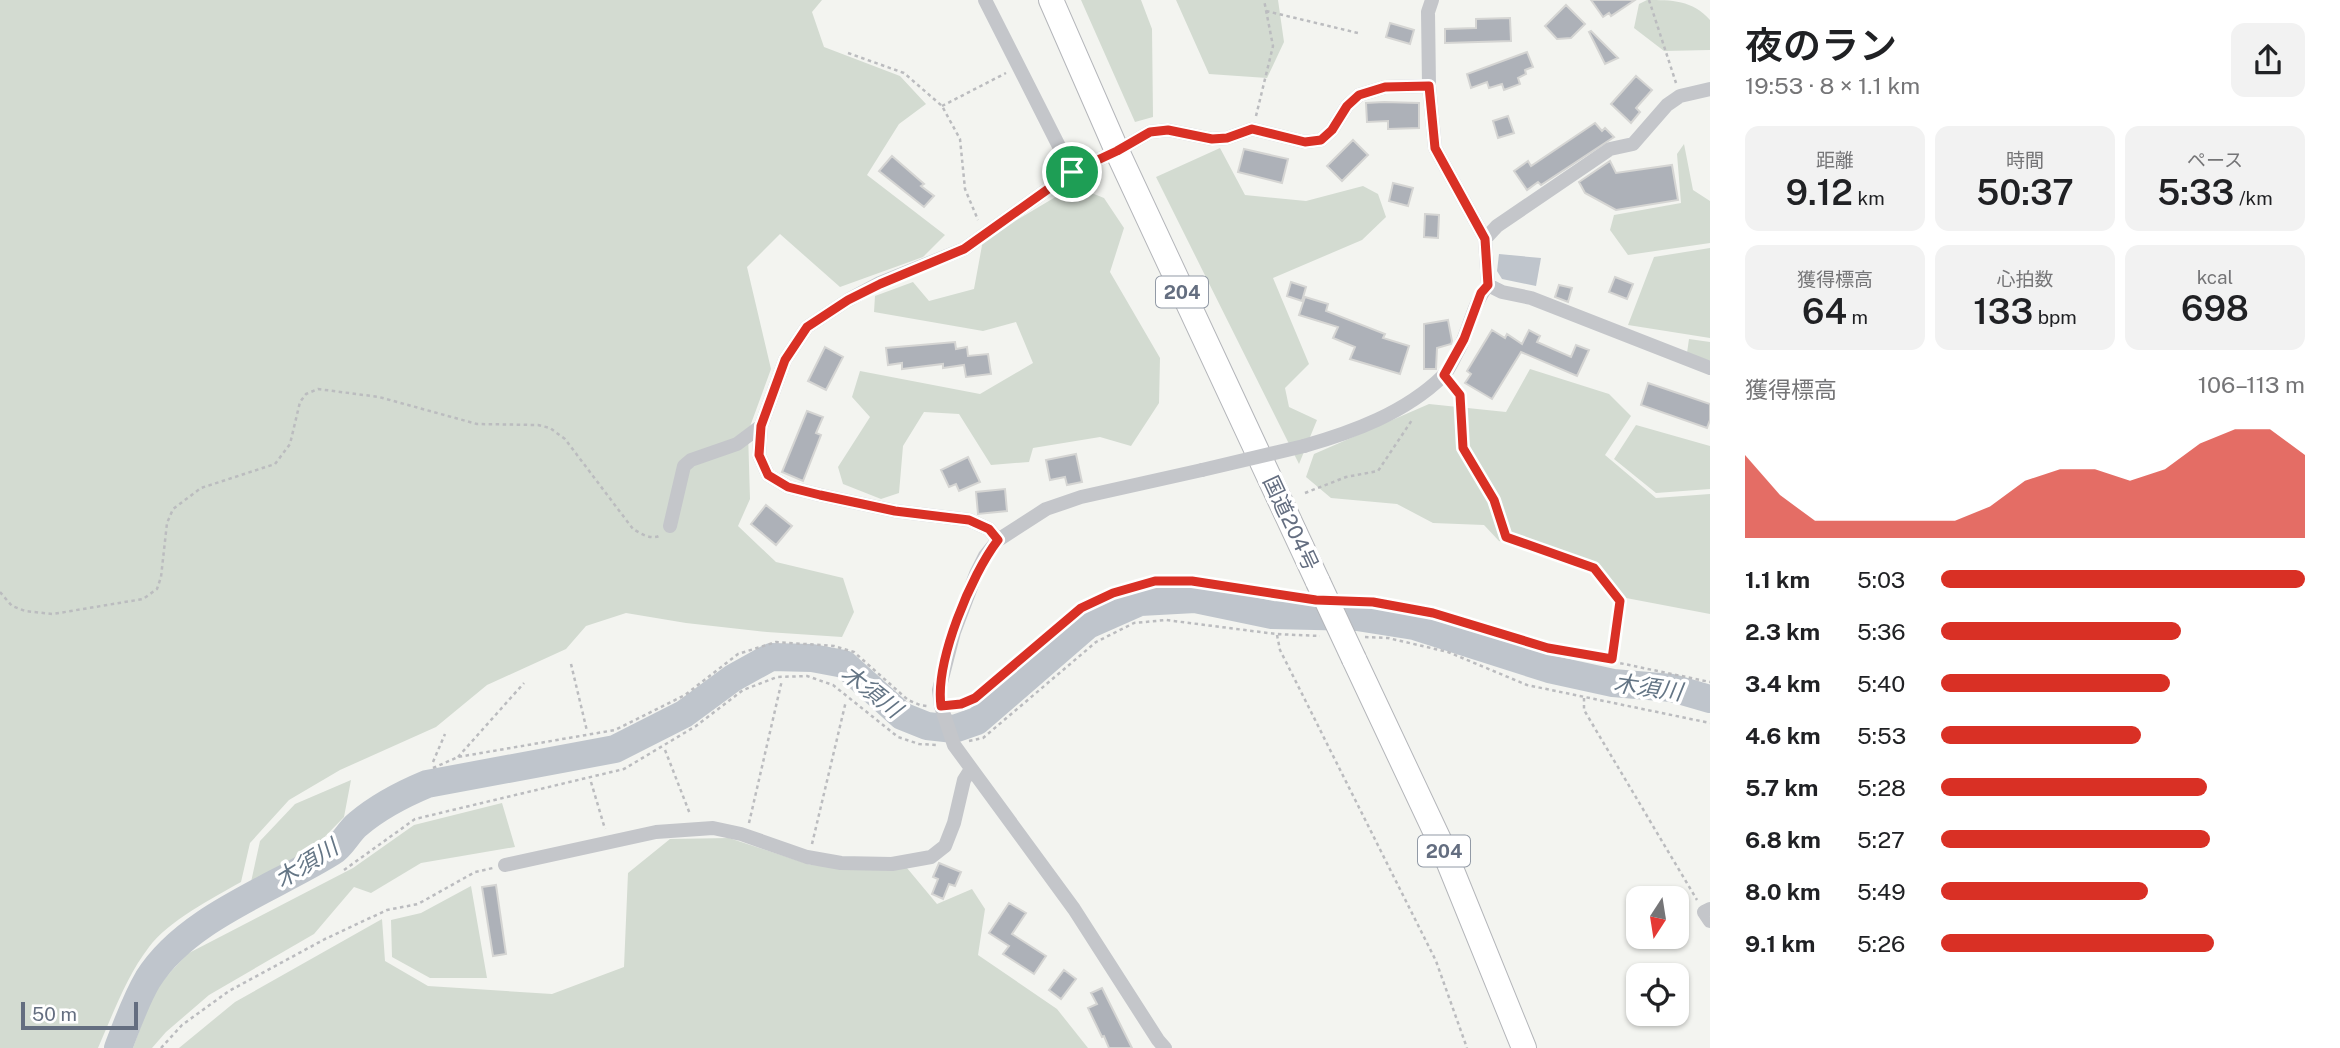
<!DOCTYPE html>
<html lang="ja">
<head>
<meta charset="utf-8">
<style>
  :root { --surface:#fff; --page:#f2f2f2; --text:#202124; --muted:#757577; --accent:#d93025 }
  body { margin:0; font-family:"Public Sans","Noto Sans JP",sans-serif; background:var(--page); color:var(--text); height:100vh; display:flex; flex-direction:column; font-size:26px; white-space:nowrap }
  * { box-sizing:border-box; margin:0 }
  p { font-size:23px; color:var(--muted) }
  .icon { flex:none; width:38px; height:38px; fill:none; stroke:currentColor; stroke-width:2; stroke-linecap:round; stroke-linejoin:round }
  .map { position:relative; flex:1; overflow:hidden }
  .drawer { display:flex; flex-direction:column; background:var(--surface); width:630px }
  .drawer>* { flex:none }
  .needle { width:46px; rotate:192deg }
  .fabs { position:absolute; left:1626px; top:886px; display:grid; gap:14px }
  .fabs a { display:grid; place-items:center; width:63px; height:63px; border-radius:14px; background:var(--surface); box-shadow:0 2px 5px #0004; font-size:35px }
  .scale { position:absolute; left:21px; bottom:18px; width:117px; box-sizing:border-box; padding-left:7px; border:4px solid #646e80; border-top:0; font-size:19px; line-height:24px; white-space:nowrap; color:#646e80; -webkit-text-stroke:5px #fff; paint-order:stroke }
  .pin { position:absolute; display:grid; place-items:center; width:60px; height:60px; color:#fff; margin:-30px; border:4px solid #fff; border-radius:50%; box-shadow:0 2px 7px #0007 }
  .round { display:grid; place-items:center; flex:none; width:74px; height:74px; border-radius:14px; background:var(--page) }
  .head { display:flex; align-items:center; justify-content:space-between; height:119px; padding:0 35px }
  h1 { font-size:38px; font-weight:600; line-height:52px }
  .figures { display:grid; grid-template-columns:repeat(3,1fr); gap:10px; height:119px; padding:7px 35px }
  .figures div { display:grid; align-content:center; border-radius:14px; background:var(--page); text-align:center }
  .figures b { font-size:35px; font-weight:600 }
  .figures small { font-size:19px; font-weight:400 }
  .figures p { font-size:19px }
  .chart { height:196px; padding:14px 35px }
  .chart p { display:flex; justify-content:space-between }
  .chart svg { width:100%; height:126px; margin-top:7px; fill:var(--accent); opacity:.7 }
  ul { padding:0 35px; list-style:none; font-size:23px }
  li { display:grid; grid-template-columns:112px 84px 1fr; align-items:center; height:52px }
  li i { height:18px; border-radius:9px; background:var(--accent) }
  main { display:flex; flex:1; min-height:0 }
  .map>svg:first-child { display:block }
  .green { fill:#d3dbd1 }
  .water { fill:#bfc5cc }
  .lines { fill:none; stroke-linecap:round; stroke-linejoin:round }
  .river { stroke:#bfc5cc; stroke-width:28 }
  .building { fill:#adb1b8; stroke:#d5d5d3; stroke-width:2 }
  .highway-casing { stroke:#b4b6ba; stroke-width:26 }
  .path { stroke:#bbbcbf; stroke-width:2.5; stroke-dasharray:3.5 3.5; stroke-linecap:butt }
  .street { stroke:#c4c6ca; stroke-width:14 }
  .highway { stroke:#fff; stroke-width:24 }
  .highway-bridge-casing { stroke:#b4b6ba; stroke-width:26; stroke-linecap:butt }
  .street-bridge { stroke:#c4c6ca; stroke-width:14 }
  .highway-bridge { stroke:#fff; stroke-width:24 }
  .route-casing { stroke:#fff; stroke-width:14 }
  .route { stroke:#d93025; stroke-width:9 }
  .labels { text-anchor:middle; dominant-baseline:central; stroke-width:7; stroke-linejoin:round; paint-order:stroke }
  .shield { fill:#fff; stroke:#929aa6; stroke-width:2 }
  .shield-label { font-size:19px; font-weight:bold; fill:#646e80 }
  .street-label { font-size:21px; fill:#646e80; stroke:#fff }
  .water-label { font-size:23px; font-style:italic; fill:#647585; stroke:#fff }
</style>
</head>
<body>
<main>
<div class="map">
<svg width="1710" height="1048" viewBox="0 0 1710 1048">
  <rect width="100%" height="100%" fill="#f3f4f0"/>
  <path class="green" d="M0,0h822l-10,12 12,35 76,29 26,28 -27,20 -32,51 78,60 -22,22 -83,30 -60,-53 -33,33 24,102 -23,63 2,67 -12,27 38,36 67,16 11,34 -12,25 -75,-5 -81,-9 -60,-10 -40,13 -20,23 -79,36 -51,42 -96,43 -51,30 -39,43 -9,39c-28,16 -73,39 -92,65 -23,30 -36,67 -51,101h-98z
    M1081,0h60l11,29 1,88 -18,5z
    M1176,0h102l6,42 -17,36 -58,-4z
    M1647,0c24,0 46,0 63,20v30l-46,1 -30,-23 5,-24z
    M1684,144l9,46 17,11v42l-82,12 -18,-25 4,-15 67,-12 -4,-49z
    M1220,148l25,47 61,6 57,-15 15,8 8,23 -24,23 -89,38 36,86 -24,24 4,19 28,13 -18,44 -143,-287z
    M1074,186l30,12 20,30 -14,44 50,86 -1,45 -28,43 -31,-9 -67,11 -4,14 -38,3 -32,-51 -35,-2 -21,34 -4,47 -18,6 -38,-15 -5,-17 32,-50 -18,-20 8,-26 120,23 53,-31 -17,-41 -33,9 -109,-19 1,-16 38,-14 16,19 45,-12 9,-49z
    M1710,248v90l-82,-13 26,-68z
    M1689,339l21,3v19l-23,-8z
    M1530,369l79,25 22,22 -26,39 51,43 54,-4v120l-84,-16 -33,-35 -94,-22 -15,-16 -51,-2 -36,-19 -66,-6 -25,-21 8,-23 115,-50 77,8z
    M1636,425l74,21v43l-54,4 -42,-34z
    M351,780l-7,37 -35,36 -58,29 9,-41 35,-37z
    M502,803l13,44 -94,16 -50,30 -17,-6 -40,47 -105,61 -43,37 -14,16h-19l21,-58 33,-36 166,-86 61,-43z
    M729,838l82,27 96,3 30,36 35,-15 13,20 -7,46 79,54 31,39h-909l56,-46 147,-83 3,42 43,25 124,8 72,-27 4,-94 42,-34z
    M471,886l16,92h-57l-38,-21 -1,-37 30,-7z"/>
  <path class="water" d="M1499,254l42,4 -5,28 -34,-7 -5,-8z"/>
  <g class="lines">
    <path class="river" d="M118,1048c9,-23 17,-47 30,-69 38,-61 125,-90 184,-127 11,-7 16,-20 26,-28 20,-17 45,-30 69,-40l188,-35 69,-35 49,-36 38,-21 41,1 32,6 58,52 25,10 27,3 23,-8 111,-96 52,-23 55,-3 77,16 85,2 57,9 135,43 64,14 59,5 38,11"/>
  </g>
  <path class="building" d="M1591,0h44l-24,16 -2,-3 -6,4z
    M1566,5l19,19 -14,14 -14,1 -12,-13z
    M1510,18l1,23 -66,2v-14l31,-1v-9z
    M1390,23l24,7 -4,14 -24,-7z
    M1591,31l27,27 -13,6 -16,-32z
    M1527,52l6,15 -8,3 1,4 -8,4 2,6 -16,6 -2,-6 -13,4 -2,-6 -16,6 -4,-14z
    M1636,76l16,14 -16,18 4,4 -9,11 -20,-19z
    M1384,102l35,1v25l-31,1v-8l-21,1 -1,-19z
    M1508,116l6,17 -16,5 -5,-17z
    M1595,123l7,8 3,-3 9,9 -73,48 -3,-3 -11,8 -13,-19 14,-10 3,5z
    M1353,140l15,15 -26,26 -15,-15z
    M1244,149l44,10 -6,24 -44,-11z
    M892,156l32,28 -3,2 13,10 -10,11 -45,-36z
    M1610,161l6,12 56,-8 6,35 -62,10 -31,-17 -6,-11z
    M1393,183l20,5 -5,18 -19,-5z
    M1425,214l14,1 -1,23 -14,-1z
    M1615,277l18,7 -6,15 -18,-7z
    M1291,282l15,5 -4,14 -15,-5z
    M1559,285l13,3 -4,14 -13,-5z
    M1305,297l23,7 -2,7 59,23 -2,4 26,8 -9,28 -50,-15 5,-12 -22,-9 5,-11 -39,-12z
    M1448,320l4,21 -1,3 -14,4 -1,21h-12v-45z
    M1492,330l13,8 2,-4 15,10 7,-14 11,6 -3,6 34,15 5,-12 13,5 -12,26 -56,-24 -29,47 -27,-16 6,-9 -4,-3z
    M955,342l1,7 11,-2 1,9 20,-2 3,20 -25,3 -2,-12 -21,3v-4l-41,5v-6l-14,2 -2,-17z
    M825,347l18,10 -17,33 -18,-9z
    M1648,383l62,21v16l-3,8 -66,-23z
    M807,411l16,6 -7,16 5,2 -18,46 -21,-9z
    M1076,454l6,28 -15,3 -2,-8 -15,3 -4,-20z
    M968,457l12,25 -21,9 -3,-7 -7,3 -8,-17z
    M1005,489l2,22 -29,3 -2,-22z
    M766,505l26,21 -16,19 -25,-21z
    M939,863l22,9 -6,14 -6,-2 -6,15 -11,-5 6,-15 -5,-2z
    M496,885l10,69 -13,2 -11,-69z
    M1009,903l17,10 -14,21 34,22 -12,18 -31,-20 6,-8 -20,-13z
    M1064,970l12,9 -15,20 -12,-9z
    M1102,988l30,60h-23l-5,-12 -2,1 -14,-29 9,-4 -6,-11z"/>
  <g class="lines">
    <defs>
      <path id="highway" d="M1051,0l66,151 201,431
        M1354,659l88,187 82,202"/>
    </defs>
    <use href="#highway" class="highway-casing"/>
    <path class="path" d="M1649,0l27,83
      M1266,11l92,22
      M848,53l56,20 38,33 18,33 5,50 13,31
      M942,106l64,-33
      M1256,116l17,-70 -9,-46
      M1453,386l7,9 3,53 31,52 12,37 88,31 26,33 -8,58
      M1305,493l41,-16 32,-6 34,-51
      M0,592l12,14 13,5 28,3 90,-15 14,-10 4,-12 6,-54 6,-14 28,-21 74,-24 15,-20 10,-42 6,-8 12,-5 61,8 98,27 61,1 12,3 15,11 68,90c7,4 17,11 26,7
      M1348,601l25,1 60,11 115,35 162,34
      M1277,635l3,15 156,311 31,87
      M1365,637l23,1 60,14 79,33 183,38
      M571,664l16,67
      M1584,698v12l113,190
      M954,705l7,-1 14,-6 106,-90 32,-15 42,-12h37l111,17
      M969,741l14,-3 113,-96 38,-19 32,-3 110,14 44,2
      M665,750l25,64
      M458,757l66,-74
      M433,762l12,-28
      M433,768l25,-11 157,-27 70,-35 53,-41 38,-12 58,4 20,6 54,48 12,5 7,1
      M591,782l14,47
      M749,823l33,-143
      M812,844l34,-143
      M344,870l71,-51 209,-50 72,-43 47,-36 34,-13 30,-1 26,9 65,52 21,7 19,1
      M161,1048l21,-23 47,-34 96,-52 62,-29 31,-6 57,-32 18,-4"/>
    <path class="street" d="M985,0l87,172
      M1432,0l-4,12 1,74 6,62 50,91 3,46
      M1485,239l12,-13 113,-77 23,-5 34,-39 13,-9 30,-7
      M1488,285l14,7 29,6 179,70
      M1304,446c49,-14 101,-33 139,-70 7,-7 11,-19 16,-27 11,-20 14,-46 29,-64
      M670,526l14,-60 7,-6 46,-16 24,-18
      M998,540l-9,-11 -20,-9 -74,-9 -75,-16 -32,-8 -20,-12 -9,-20 2,-29 24,-66 22,-33 41,-27 32,-17 84,-34 108,-77 45,-21 33,-19 18,-2 44,9 15,-1 25,-9 53,13 16,-2 11,-10 15,-24 12,-11 26,-8 44,-1
      M505,865l151,-33 57,-4 28,6 66,23 34,6 51,1 39,-7 14,-11 9,-23 10,-43 7,-11
      M1710,909l-6,3 6,9
      M1165,1048l-7,-8 -84,-131 -120,-164 -13,-39 -2,-16 15,-58 22,-58 9,-18 13,-16 48,-31 35,-12 121,-27"/>
    <use href="#highway" class="highway"/>
    <defs>
      <path id="highway-bridge" d="M1318,582l36,77"/>
    </defs>
    <use href="#highway-bridge" class="highway-bridge-casing"/>
    <path class="street-bridge" d="M1202,470l102,-24"/>
    <use href="#highway-bridge" class="highway-bridge"/>
  </g>
  <g class="lines">
    <defs>
      <path id="route" d="M1429,86l6,62 50,91 3,46 -7,8 -17,46 -20,36 16,20 3,53 31,52 12,37 88,31 26,33 -8,58 -64,-11 -115,-35 -60,-11 -57,-2 -124,-19h-37l-42,12 -32,15 -106,90 -14,6 -20,2c-6,-45 30,-131 57,-166l-9,-11 -20,-9 -74,-9 -75,-16 -32,-8 -20,-12 -9,-20 2,-29 24,-66 22,-33 41,-27 32,-16 84,-35 108,-77 45,-21 33,-19 18,-2 44,9 15,-1 25,-9 53,13 16,-2 11,-10 15,-24 12,-11 26,-8z"/>
    </defs>
    <use href="#route" class="route-casing"/>
    <use href="#route" class="route"/>
  </g>
  <g class="labels">
    <g class="shield">
      <rect x="1156" y="276.5" width="52" height="31" rx="5"/>
      <rect x="1418" y="835.5" width="52" height="31" rx="5"/>
    </g>
    <g class="shield-label">
      <text x="1182" y="292">204</text>
      <text x="1444" y="851">204</text>
    </g>
    <g class="street-label">
      <text transform="translate(1291 523) rotate(65)">国道204号</text>
    </g>
    <g class="water-label">
      <text transform="translate(1648 687) rotate(8)">木須川</text>
      <text transform="translate(872 691) rotate(38)">木須川</text>
      <text transform="translate(306 863) rotate(-32)">木須川</text>
    </g>
  </g>
</svg>
<div class="fabs">
<a><svg class="needle" viewBox="-14 -14 28 28"><path d="M0-13l5 13h-10z" fill="#e53935"/><path d="M0 13l5-13h-10z" fill="#757577"/></svg></a>
<a><svg class="icon" aria-label="locate" viewBox="0 0 24 24"><circle cx="12" cy="12" r="6"/><path d="M12 2v4M12 18v4M2 12h4M18 12h4"/></svg></a>
</div>
<div class="scale">50 m</div>
<div class="pin" style="left:1072px;top:172px;background:#1e9e55"><svg class="icon" aria-label="arrive" viewBox="0 0 24 24"><path d="M6 21V4h12l-3 4 3 4H6"/></svg></div>
</div>
<section class="drawer">
<div class="head"><div><h1>夜のラン</h1><p>19:53 · 8 × 1.1 km</p></div><a class="round"><svg class="icon" aria-label="share" viewBox="0 0 24 24"><path d="M12 15V3M7 8l5-5 5 5M5 13v7h14v-7"/></svg></a></div>
<div class="figures">
<div><p>距離</p><b>9.12<small> km</small></b></div>
<div><p>時間</p><b>50:37</b></div>
<div><p>ペース</p><b>5:33<small> /km</small></b></div>
</div>
<div class="figures">
<div><p>獲得標高</p><b>64<small> m</small></b></div>
<div><p>心拍数</p><b>133<small> bpm</small></b></div>
<div><p>kcal</p><b>698</b></div>
</div>
<div class="chart"><p><span>獲得標高</span>106–113 m</p>
<svg viewBox="0 0 160 44" preserveAspectRatio="none"><path d="M0 44V15L10 29L20 38L30 38L40 38L50 38L60 38L70 33L80 24L90 20L100 20L110 24L120 20L130 11L140 6L150 6L160 15V44z"/></svg>
</div>
<ul>
<li><b>1.1 km</b>5:03<i style="width:100%"></i></li>
<li><b>2.3 km</b>5:36<i style="width:66%"></i></li>
<li><b>3.4 km</b>5:40<i style="width:63%"></i></li>
<li><b>4.6 km</b>5:53<i style="width:55%"></i></li>
<li><b>5.7 km</b>5:28<i style="width:73%"></i></li>
<li><b>6.8 km</b>5:27<i style="width:74%"></i></li>
<li><b>8.0 km</b>5:49<i style="width:57%"></i></li>
<li><b>9.1 km</b>5:26<i style="width:75%"></i></li>
</ul>
</section>
</main>
</body>
</html>
